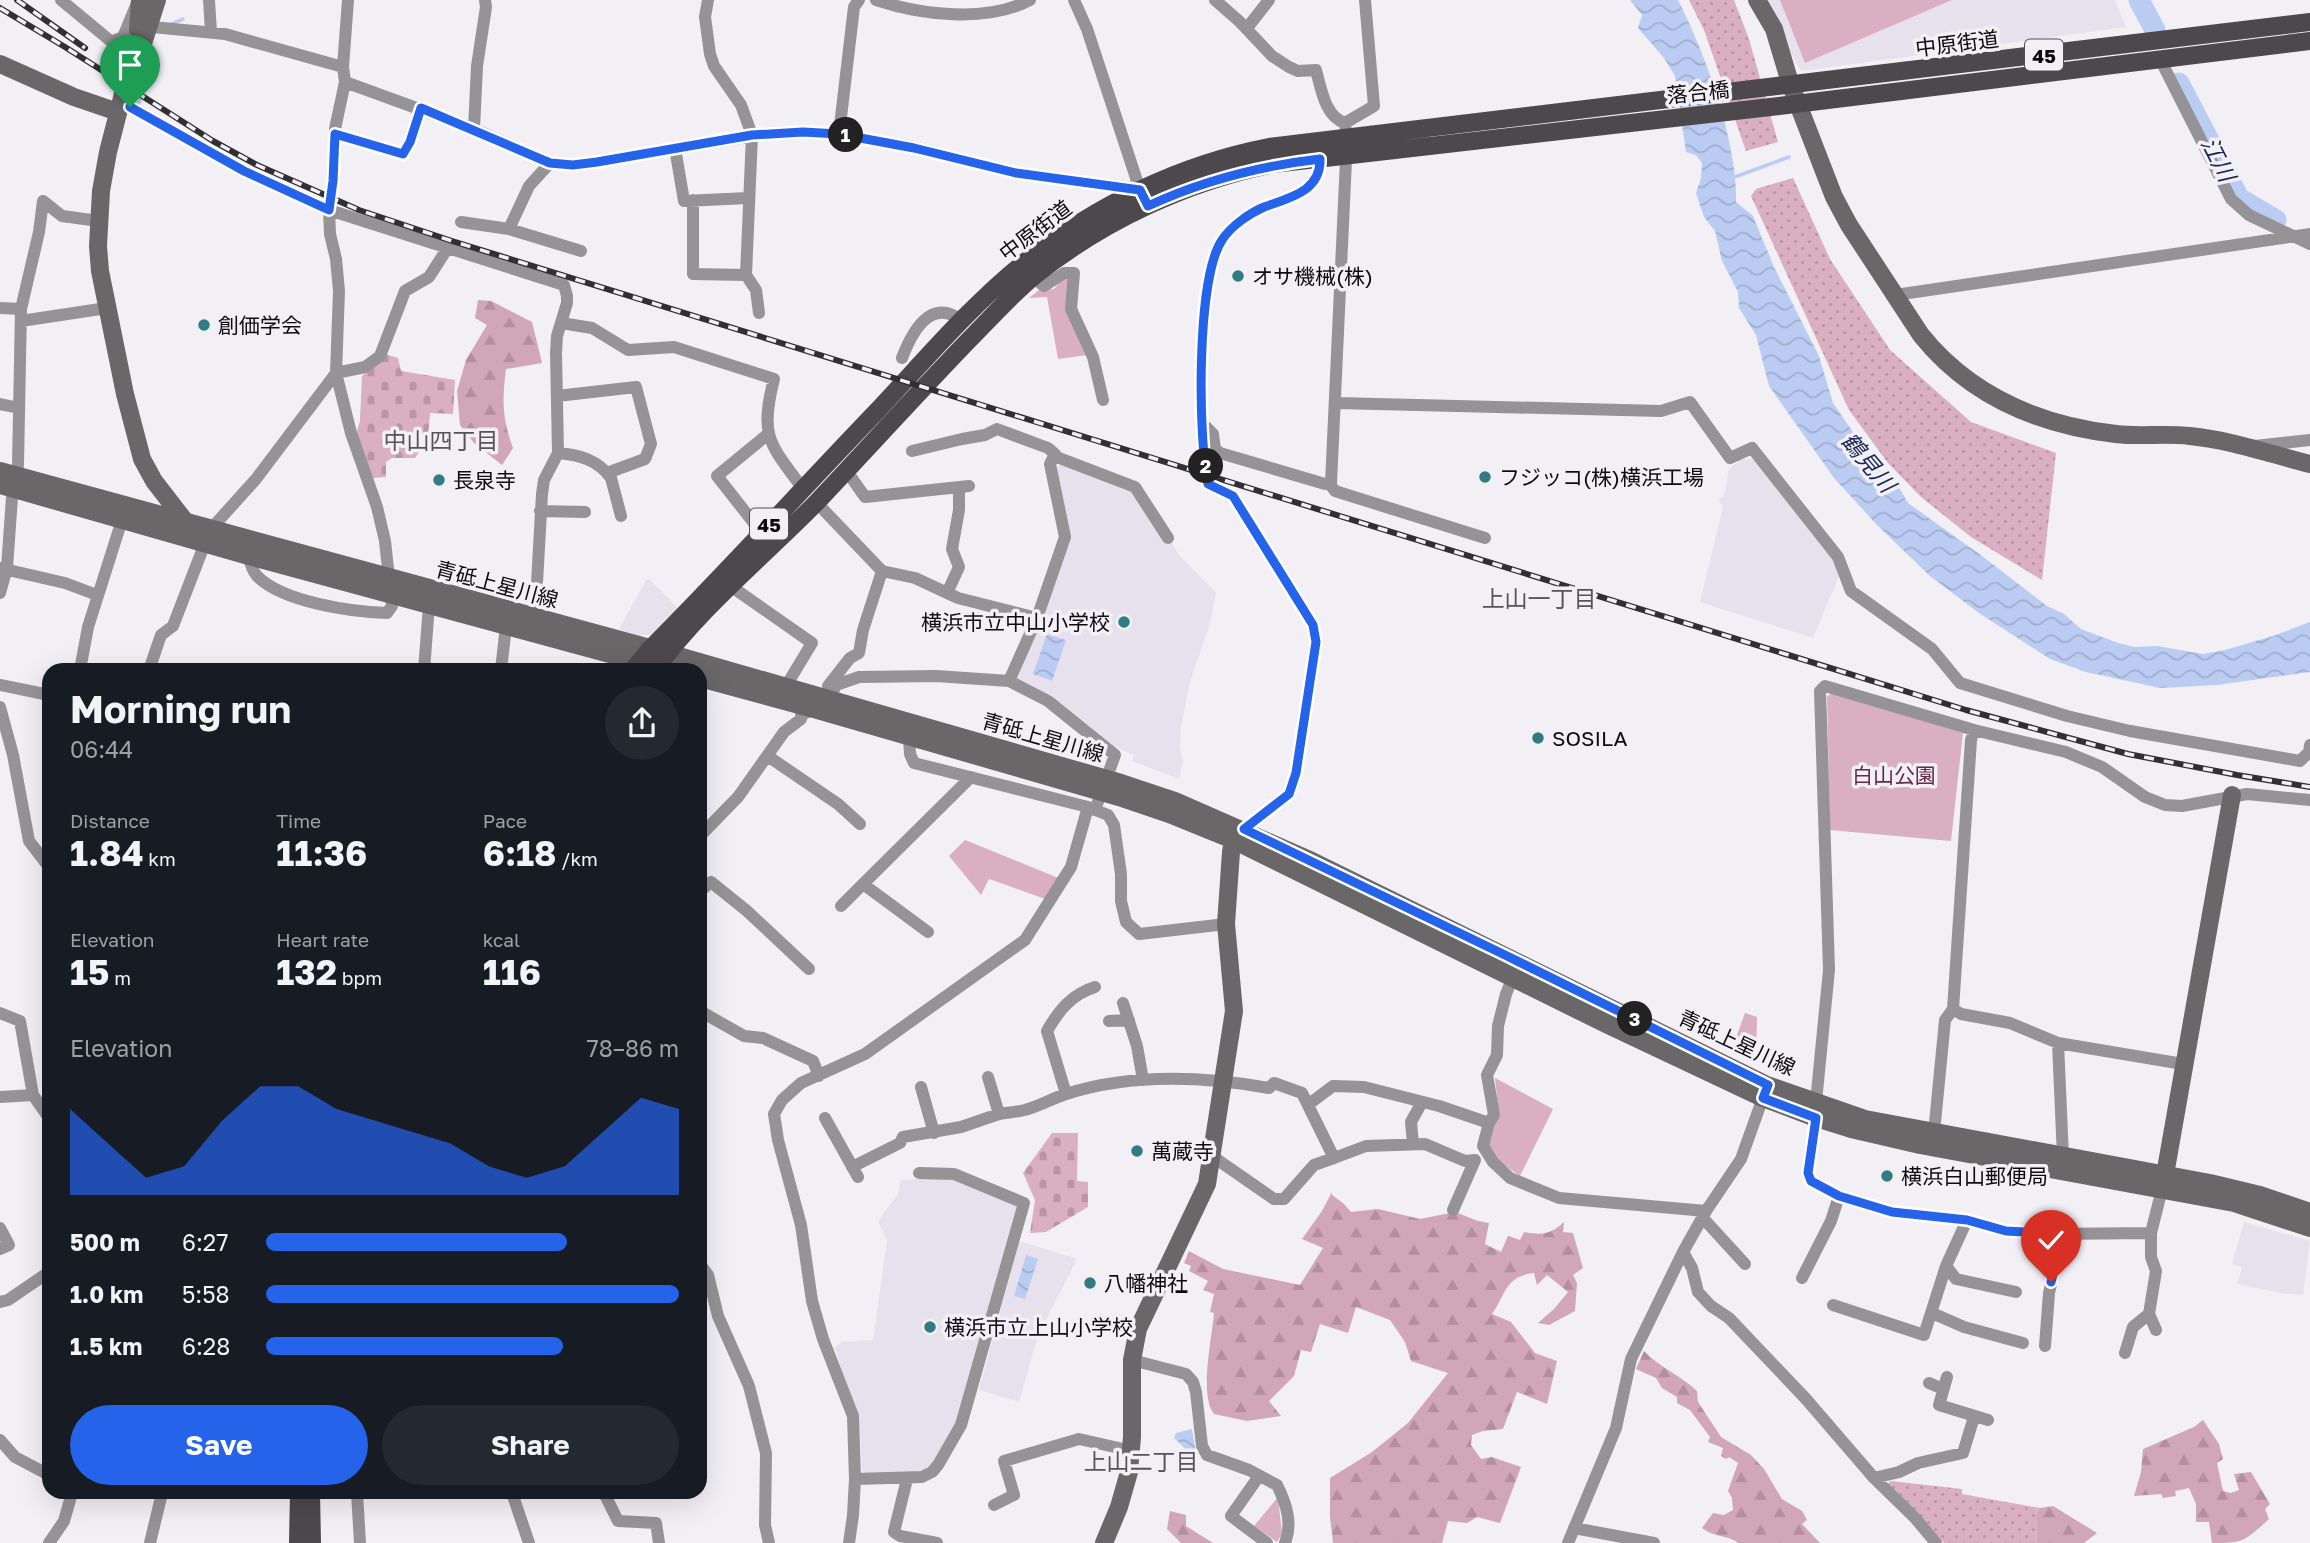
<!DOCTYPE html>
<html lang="en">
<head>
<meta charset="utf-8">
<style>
  :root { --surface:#171b24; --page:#242831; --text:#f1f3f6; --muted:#9ea1a6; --accent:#2563eb }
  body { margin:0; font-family:"Golos Text","Noto Sans JP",sans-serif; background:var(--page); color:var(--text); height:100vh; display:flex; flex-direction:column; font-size:26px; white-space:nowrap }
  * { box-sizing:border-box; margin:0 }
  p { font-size:23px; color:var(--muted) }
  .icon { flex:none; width:38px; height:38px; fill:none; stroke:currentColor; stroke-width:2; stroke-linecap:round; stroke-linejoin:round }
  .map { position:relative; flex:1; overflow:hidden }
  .drawer { position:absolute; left:42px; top:663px; width:665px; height:836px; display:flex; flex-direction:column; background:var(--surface); border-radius:21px; box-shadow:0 7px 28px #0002 }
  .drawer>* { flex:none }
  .pin { position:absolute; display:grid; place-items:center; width:60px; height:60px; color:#fff; margin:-72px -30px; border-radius:50% 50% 50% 0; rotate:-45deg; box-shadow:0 0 7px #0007 }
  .pin .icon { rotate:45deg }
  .km { position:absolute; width:35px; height:35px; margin:-18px; border-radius:50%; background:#222; color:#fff; font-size:19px; line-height:35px; text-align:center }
  .round { display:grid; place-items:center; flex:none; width:74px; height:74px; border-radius:37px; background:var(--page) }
  .summary { display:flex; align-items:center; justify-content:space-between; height:119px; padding:0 28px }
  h1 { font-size:38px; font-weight:700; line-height:52px }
  .figures { display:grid; grid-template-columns:repeat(3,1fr); gap:10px; height:119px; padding:7px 28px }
  .figures div { display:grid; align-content:center }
  .figures b { font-size:35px; font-weight:700 }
  .figures small { font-size:19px; font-weight:400 }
  .figures p { font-size:19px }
  .chart { height:196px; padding:14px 28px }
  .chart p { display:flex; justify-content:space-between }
  .chart svg { width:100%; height:126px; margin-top:7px; fill:var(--accent); opacity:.7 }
  .action { display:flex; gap:14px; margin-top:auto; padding:14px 28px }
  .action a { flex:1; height:80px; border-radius:42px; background:var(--accent); color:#fff; font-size:28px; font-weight:700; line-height:80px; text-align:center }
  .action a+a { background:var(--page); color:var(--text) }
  ul { padding:0 28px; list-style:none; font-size:23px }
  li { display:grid; grid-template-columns:112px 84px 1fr; align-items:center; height:52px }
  li i { height:18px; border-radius:9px; background:var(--accent) }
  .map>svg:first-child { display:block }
  .built { fill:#e7e1ed }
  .grass { fill:url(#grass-dots) }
  .forest { fill:url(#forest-firs) }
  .cemetery { fill:url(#cemetery-stones) }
  .park { fill:#daafc2 }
  .water { fill:url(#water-waves) }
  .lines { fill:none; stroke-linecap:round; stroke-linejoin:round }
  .stream { stroke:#bbccf2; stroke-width:3.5 }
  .river { stroke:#bbccf2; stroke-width:21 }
  .street { stroke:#959395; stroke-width:12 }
  .secondary { stroke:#6a6769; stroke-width:18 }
  .primary { stroke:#4c484b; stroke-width:18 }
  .rail-casing { stroke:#302f32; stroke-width:6 }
  .rail { stroke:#f2eff5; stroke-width:3.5; stroke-dasharray:10; stroke-linecap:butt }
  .route-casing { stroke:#fff; stroke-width:14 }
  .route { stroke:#2563eb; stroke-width:9 }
  .poi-dot { fill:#337b82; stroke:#f2eff5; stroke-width:2.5 }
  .labels { text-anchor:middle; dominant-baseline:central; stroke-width:7; stroke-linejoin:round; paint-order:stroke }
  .shield { fill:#f2eff5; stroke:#514f53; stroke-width:2 }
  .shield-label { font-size:19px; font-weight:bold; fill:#0c0b0d }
  .street-label { font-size:21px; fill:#0c0b0d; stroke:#f2eff5 }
  .poi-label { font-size:21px; fill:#0c0b0d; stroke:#f2eff5; text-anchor:start }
  .park-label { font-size:21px; fill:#622b47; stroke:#f2eff5 }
  .water-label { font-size:23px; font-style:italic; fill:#162654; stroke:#f2eff5 }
  .neighbourhood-label { font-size:23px; fill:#575459; stroke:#f2eff5 }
</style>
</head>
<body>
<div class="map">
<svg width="2310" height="1543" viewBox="0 0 2310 1543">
  <defs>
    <pattern id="grass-dots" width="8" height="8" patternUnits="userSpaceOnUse" patternTransform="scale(1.75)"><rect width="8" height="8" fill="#daafc2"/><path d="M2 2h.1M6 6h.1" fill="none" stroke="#ba95a6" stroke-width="1.8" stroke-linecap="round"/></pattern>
    <pattern id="forest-firs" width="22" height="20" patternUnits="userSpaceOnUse" patternTransform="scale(1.75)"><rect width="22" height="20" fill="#d2a6b9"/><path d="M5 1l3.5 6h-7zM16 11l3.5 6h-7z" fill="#b38e9e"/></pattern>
    <pattern id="cemetery-stones" width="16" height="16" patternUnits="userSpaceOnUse" patternTransform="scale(1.75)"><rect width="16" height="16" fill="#daafc2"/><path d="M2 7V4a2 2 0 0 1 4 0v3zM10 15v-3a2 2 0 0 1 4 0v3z" fill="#ba95a6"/></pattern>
    <pattern id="water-waves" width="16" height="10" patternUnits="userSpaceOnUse" patternTransform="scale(1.75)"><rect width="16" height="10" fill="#bbccf2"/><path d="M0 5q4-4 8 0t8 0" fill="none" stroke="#a0aece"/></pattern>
  </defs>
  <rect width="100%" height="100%" fill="#f2eff5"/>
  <path class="built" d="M1760,0h355l11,27 -325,44z
    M1742,459h9l8,5 76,97 4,15 -26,62 -113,-36 23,-95 -5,-7 6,-4 5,-27z
    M1062,463l83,35 34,57 37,38 -6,31 -20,58 -9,45 -1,21 3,13 -4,18 -47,-18 2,-6 -29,-12 -91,-65 52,-139 -10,-71z
    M649,579l29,29 -24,26 -17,2 -18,-7 27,-49z
    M954,1177l65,28 -60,218 -28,49 -64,4 -5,-6 -3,-55 -16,-39 -8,-29 7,-5 31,-2 14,-99 -9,-20 20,-27 3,-14z
    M2244,1222l66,19 -7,54 -22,-2 -44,-9 5,-17 -10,-3z
    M1019,1241l58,18 -39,77 -19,66 -40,-12z"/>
  <path class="grass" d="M1689,0h45l15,39 29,103 -32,9 -42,-121z
    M1793,178l37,81 60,91 81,72 85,31 -14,127 -71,-43 -50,-40 -33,-34 -39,-53 -98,-214 5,-7z
    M1891,1481l71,8v5l78,14 -4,6 1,29h-93l-57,-59z"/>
  <path class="forest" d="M478,300l13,1 41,21 10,41 -36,6c-4,31 -4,49 7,79l-11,17 -28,-22 -14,-18 -3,-34 9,-31 21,-35 -12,-7z
    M1332,1192v3l12,9 7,8 27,-3 42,10 35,-7 23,9 11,2 -4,21 16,8 7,-16 12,4 4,-8c18,3 26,3 40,-10l-1,10 10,1 10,35 -10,7 4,8 -2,28 -26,14 -11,-2 16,-14 14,-17 -21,-17 -10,10 -3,-12c-29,3 -28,21 -42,41l19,8 24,31 22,8 -10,43 -30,-12 -14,37 -20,2 -11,4 -1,10 10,14 11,-2 29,10 -21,56 -23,-6 -10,6 -19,-2 -6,22h-109l-3,-26v-39l42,-26 36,-29 40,-50 -37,-12 -6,-19 -15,-22 -34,-13 -8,26 -28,-9 -9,28 -10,-2 -7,26 -25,25 12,15 -34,5 -33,-7c-15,-18 -2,-76 0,-101l-4,-1 4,-18 -11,-4 5,-9 -19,-10 2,-5 -7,-3 5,-12 34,18 77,16 23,-37 -21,-9 20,-28z
    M1644,1351c15,16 36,24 53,40l1,11 23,35 30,18 13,14 18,30 20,12 5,9 -5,4 18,19h-82c-9,-8 -23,-5 -36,-15l11,-15 11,2 9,-5 -1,-12 -4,-7 10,-28 -9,-6 -3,2 -5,-3 2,-8 -15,-6 2,-5 -20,-27 -13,-7v-6l-15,-9 -6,-10 -20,-9z
    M2203,1420l16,24 4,15 -6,4 6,28 8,2 8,-3 -5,-16 17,-2 19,32 -5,5 4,10c-25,22 -23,24 -57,24l-3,-21h-13v-18l-7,-16 -14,3 1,5 -13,2 -2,-4 -27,2 7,-24 2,-23 51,-22z
    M2053,1506l44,27 -13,10h-47l-1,-29 4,-6z
    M1170,1511l16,4v11l27,17h-32l-14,-14z"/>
  <path class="cemetery" d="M385,354l13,4 3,13 54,9 -2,34 -23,-1 -2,25 -13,20h-23l-6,4v15l-13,1 -17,-44 4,-13 2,-45z
    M1052,1133h26l-1,48 11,1v25l-42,25 -16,1 5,-33 -12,-27z"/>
  <path class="park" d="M1780,0h172l-147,63z
    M1064,277h7l16,78 -29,4 -11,-62 -18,1 10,-8 15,-1z
    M1831,693l132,40 -12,108 -121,-11 -3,-133z
    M965,840l96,39 -13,21 -59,-21 -8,16 -32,-39z
    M1745,1013l12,4 -1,46 -25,-12z
    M1495,1078l58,31 -33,67 -23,-16 -9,-12 7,-24 4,-6z
    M1278,1497l4,37 -5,8 -23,-16z"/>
  <path class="water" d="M1630,0h48c27,53 60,143 58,202l17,14 21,51 45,89 14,47 37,54 13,17 15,12 10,17 74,53 65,50 17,8 17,15 37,14 17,4 22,-1 46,8 22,-4 48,-14 37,-14v50l-93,13 -57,3 -74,-16 -36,-13 -71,-46 -49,-37 -53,-51 -43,-47 -65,-92 -13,-51 -17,-27 -1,-16 -16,-31 -7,-30 -11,-14 -8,-24 5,-15 1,-15 -6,-8 -10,-3 -11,-76 -11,-18 -26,-30 4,-13z
    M1047,634l19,6 -14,41 -19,-7z
    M1026,1255l12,4 -13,40 -11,-3z
    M1192,1429l5,31 -23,-22 2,-5z"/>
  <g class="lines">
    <path class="stream" d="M169,25l14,-6
      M138,103l2,-2
      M1732,178l57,-21"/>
    <path class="river" d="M2139,0l16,30
      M2179,83l60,115 37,22"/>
    <path class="street" d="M61,0l58,48 13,7
      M209,0l2,32
      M348,0l-5,67 2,15 129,47 76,34 23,2 24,-3 174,-29 32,-1 36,2 75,13 102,26 124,16
      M708,0l-3,17 5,37 4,12 27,39 11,30 -6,140 10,15 3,23
      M876,0c45,15 111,23 154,0
      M1074,0l13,29 53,161 8,16
      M142,26l83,8 118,33
      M1247,28l22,-28
      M113,41l10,-4 14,-34
      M2160,59l71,140 18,16 61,29
      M121,101l123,70 85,39 235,75 3,11v7l-10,33 -1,17 2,100 -14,27 -2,14 -7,124
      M1345,123l29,-17 -9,-106
      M474,129l3,-63 9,-59 -1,-7
      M335,134l68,20 7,-12 11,-34
      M839,134l15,-127 5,-7
      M675,148l9,53 64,-3
      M693,200v74l53,1
      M43,201l19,15 37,5
      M461,222l48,7 20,-43 21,-23
      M509,229l72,22
      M1033,277l11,9 20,-13h10l-3,36 22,48 10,43
      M1895,295l415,-61
      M0,308l21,1
      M21,321l86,-13
      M561,323l31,5 36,22 46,-3 100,32c-15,58 -4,65 29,110
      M902,358c10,-26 29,-62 60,-37
      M557,396l79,-9 15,57 -6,15 -38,14
      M1337,403l324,8 29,-9 40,56 22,-10 86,109 13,34 81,58 28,34 107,33 63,15 170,30 9,-9 1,-7
      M0,404l19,4
      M1204,425l9,9 2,15 5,4 105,31 6,-1 16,-345 -2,-15c-20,-6 -24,-35 -29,-53l-18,1 -9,-4 -17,-11 -33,-35 -24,-21
      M2255,446l55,-6
      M912,451l50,-12 23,-4 12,-6 51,19 7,6 -1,2
      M558,453c22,2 40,7 53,25l10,38
      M846,470l19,27 104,-11
      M1329,483l6,8 150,47
      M816,502l66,69 33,7 43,20 79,20 28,-81 -15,-73 4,-8 81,31 33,51
      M540,511l45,1
      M761,532l-44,-56 50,-41
      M249,556c1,7 3,14 8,20 25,26 95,36 130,37l5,-7 -7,-65 -8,-34 -26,-74 -15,-60 3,-82 -3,-32 -6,-25 -1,-24 4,-29 2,-52 10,-47
      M0,568l65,15 32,12
      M732,587l80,56 -26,43
      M0,593l7,-25 5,-71 6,-32 3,-156 18,-77 4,-31
      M947,593l12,-26 -7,-18 7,-39v-22
      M80,670l8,-43 34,-107
      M149,670l12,-35 12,-9 37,-96 46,-51 80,-106 29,-6 15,-11 25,-65 24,-14 18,-28
      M424,670l5,-65
      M501,670l5,-44
      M1009,681l28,-63
      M0,685l49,10
      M828,686l22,-28 9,-5 4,-23 19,-59
      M829,700l7,-15 23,-8 77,-1 73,5 39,20 67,54 -20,55
      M0,707l13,48 16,86 20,26
      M909,738l1,16 4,9 174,44 20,8 6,10 7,49v27l5,21 13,12 87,-10
      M769,757l69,47 22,20
      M1244,829l45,-35 7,-21 20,-131 -3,-17 -80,-129 -25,-12c-10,-47 -12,-205 14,-244 9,-14 28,-27 42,-33 25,-10 57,-14 55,-48
      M700,836l38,-39 46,-65 17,-13v-4l13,-6
      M863,884l108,-107
      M700,891l11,-9 36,29 62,58
      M841,906l22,-22 65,48
      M1123,1003l14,43 6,34
      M1953,1009l8,5 49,9 48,20 125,21
      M700,1011l44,25 19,2 50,23 6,15
      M0,1013l20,8 13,74 16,23
      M1109,1021l20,-1
      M2058,1043l5,114
      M988,1077l11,37c11,-2 22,-2 32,-6 12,-4 23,-10 35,-14 66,-21 136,-18 203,-6l5,-5 28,10 32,65 32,-12 59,-2 40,17 10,-1 -22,50
      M921,1087l13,46
      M1765,1092l-24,67 -35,52 -23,41 9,16 6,24 13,14 18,12 77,81 68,79 41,40 21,25
      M1066,1094l-19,-63c12,-21 25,-37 48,-44
      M0,1097l33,-2
      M1816,1102l13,-132 -9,-279 5,-5 149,44 92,22 36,15 43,30 20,8 17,1 65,-12 63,6
      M1309,1104l24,-18 31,1 75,19 50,17 -6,23 10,16 17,16 49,20 147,13
      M825,1118l33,59
      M1489,1123l5,-8 -7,-40 10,-20 1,-29 8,-32 9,-22
      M1934,1133l11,-113 8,-11 18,-269 3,-10
      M1413,1144l-2,-22 11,-20
      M1212,1156l62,43h10l30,-34 20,-7
      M852,1167l48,-24 3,-6 58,-10 38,-13
      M1839,1196l53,16 75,8 39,11 44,3 101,-1
      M1702,1217l43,47
      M0,1228l9,17 -9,4
      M700,1264l8,11 10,41 31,70 17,67 -1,72 4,18
      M1946,1266l10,13 60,13
      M1802,1278l29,-57 8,-25 -28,-15 -3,-8 8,-55
      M0,1302l8,-2 41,-28
      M1833,1305l91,30 22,-69 21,-46
      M1932,1313l32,14 59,16
      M2156,1330l-7,-16 7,-43 -5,-14v-24l11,-44
      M2045,1346l4,-53 7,-30 3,-29
      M2125,1353l8,-26 16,-13
      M1132,1360l54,14 7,8 3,10 6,54 5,9 42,15 28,15c9,18 16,38 8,58
      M1947,1377l-8,28 49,15
      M1929,1383l14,6
      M0,1440l15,17 34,18
      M1259,1476l-28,40 36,27
      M1874,1478l25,-6 19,-9 45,-10 11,-36
      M855,1479l67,-2 10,-5 6,-7 23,-40 63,-222 -70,-29 -35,-1
      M907,1479l-13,53 6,4 37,7
      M357,1493l3,50
      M512,1493l17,50
      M604,1493l14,28 38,2 3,20
      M994,1505l20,-10 -10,-34 75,-22 53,12
      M1574,1528l80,15
      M49,1543l15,-22 8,-28
      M150,1543l12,-50
      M849,1543l4,-28 2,-36 -2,-63 -30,-77 -11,-38 -11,-76 -23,-85 -4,-26 8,-14 19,-17 64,-29 160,-114 46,-73 17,-60
      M1568,1543l48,-115 15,-69 52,-107"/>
    <path class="secondary" d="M157,0l-19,59 -6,9 -7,18 -17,66 -7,39 -3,55 2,25 25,123 17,65 12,22 34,44
      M1757,0l17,29 17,57 43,111 15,28 72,110c49,61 118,90 195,99 24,3 49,-1 74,2 41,4 80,18 120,28
      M138,30l2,-30
      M0,64l74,33 44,15
      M0,471l668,182 453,130 54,18 137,60 455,224 98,34 345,64 50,12 50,17
      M0,485l249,71 420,114
      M700,678l114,31 305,88 50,17 64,26 375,185 155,73 53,20 35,11 69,16 314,58 76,25
      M2163,1186l69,-391
      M1104,1543l15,-36 10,-35 3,-35v-77l6,-31 69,-145 27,-173 -8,-87 5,-72 2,-12 8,-8"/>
    <path class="primary" d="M633,670l17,-21c77,-77 151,-159 227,-238 48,-51 94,-106 149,-150 70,-56 155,-97 243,-114l1041,-125
      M655,670c44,-61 109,-114 162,-168 50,-53 99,-107 149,-159 22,-22 44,-47 68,-67 69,-55 152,-94 239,-112l506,-58 531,-65
      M311,1493l1,50
      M298,1543l1,-50"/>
    <defs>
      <path id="rail" d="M17,0l68,48
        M0,8l65,39 148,94 44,24 102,45 93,31 1514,469 162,44 109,21 73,12"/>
    </defs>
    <use href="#rail" class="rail-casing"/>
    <use href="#rail" class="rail"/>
  </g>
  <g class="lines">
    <defs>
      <path id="route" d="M130,107l114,64 85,39 4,-29 2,-47 68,20 7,-12 11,-34 129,55 23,2 24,-3 155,-27 51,-3 36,2 75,14 102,25 124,17 8,16c56,-26 111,-40 172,-47 1,33 -32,39 -56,48 -14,6 -33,19 -42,33 -26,39 -24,197 -14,244l25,12 80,129 3,17 -20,131 -7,21 -45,35 261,126 263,130 -5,13 53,20 -8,55 3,8 28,15 53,16 75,8 39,11 53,3 -3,29 -5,19"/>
    </defs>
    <use href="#route" class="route-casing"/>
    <use href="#route" class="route"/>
  </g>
  <g class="poi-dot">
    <circle cx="1238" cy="276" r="7"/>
    <circle cx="204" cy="325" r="7"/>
    <circle cx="1485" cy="477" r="7"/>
    <circle cx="439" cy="480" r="7"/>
    <circle cx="1124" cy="622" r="7"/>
    <circle cx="1538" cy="738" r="7"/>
    <circle cx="1137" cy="1151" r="7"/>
    <circle cx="1887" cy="1176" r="7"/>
    <circle cx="1090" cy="1283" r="7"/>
    <circle cx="930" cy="1327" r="7"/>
  </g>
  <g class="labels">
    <g class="shield">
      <rect x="2025" y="39.5" width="38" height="31" rx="5"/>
      <rect x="750" y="508.5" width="38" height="31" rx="5"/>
    </g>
    <g class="shield-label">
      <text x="2044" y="55">45</text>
      <text x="769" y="524">45</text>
    </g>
    <g class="street-label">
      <text transform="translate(1957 43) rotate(-7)">中原街道</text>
      <text transform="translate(1698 92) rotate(-6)">落合橋</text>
      <text transform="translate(1035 230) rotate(-37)">中原街道</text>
      <text transform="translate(497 584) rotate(15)">青砥上星川線</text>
      <text transform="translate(1043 737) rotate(16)">青砥上星川線</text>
      <text transform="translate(1737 1042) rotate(25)">青砥上星川線</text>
    </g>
    <g class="poi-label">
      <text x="1252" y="276">オサ機械(株)</text>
      <text x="218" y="325">創価学会</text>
      <text x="1499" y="477">フジッコ(株)横浜工場</text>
      <text x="453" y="480">長泉寺</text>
      <text x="1110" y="622" text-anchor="end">横浜市立中山小学校</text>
      <text x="1552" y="738">SOSILA</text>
      <text x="1151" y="1151">萬蔵寺</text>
      <text x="1901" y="1176">横浜白山郵便局</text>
      <text x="1104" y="1283">八幡神社</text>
      <text x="944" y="1327">横浜市立上山小学校</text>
    </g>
    <g class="park-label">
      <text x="1894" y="775">白山公園</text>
    </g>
    <g class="water-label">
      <text transform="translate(2219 159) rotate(63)">江川</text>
      <text transform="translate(1869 462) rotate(50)">鶴見川</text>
    </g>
    <g class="neighbourhood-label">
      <text x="441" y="440">中山四丁目</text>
      <text x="1539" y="598">上山一丁目</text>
      <text x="1141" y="1461">上山二丁目</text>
    </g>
  </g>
</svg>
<div class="pin" style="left:130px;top:107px;background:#1e9e55"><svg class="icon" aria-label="arrive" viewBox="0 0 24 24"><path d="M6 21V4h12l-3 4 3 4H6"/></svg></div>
<div class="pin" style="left:2051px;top:1282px;background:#d93025"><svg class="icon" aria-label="check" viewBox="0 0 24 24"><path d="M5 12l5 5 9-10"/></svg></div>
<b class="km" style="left:846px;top:135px">1</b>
<b class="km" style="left:1206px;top:466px">2</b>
<b class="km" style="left:1635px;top:1019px">3</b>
<section class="drawer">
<div class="summary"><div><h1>Morning run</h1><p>06:44</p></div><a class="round"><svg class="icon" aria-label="share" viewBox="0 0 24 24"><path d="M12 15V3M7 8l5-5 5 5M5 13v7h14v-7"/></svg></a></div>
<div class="figures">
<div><p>Distance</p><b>1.84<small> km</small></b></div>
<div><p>Time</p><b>11:36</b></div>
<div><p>Pace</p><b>6:18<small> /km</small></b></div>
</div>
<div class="figures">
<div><p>Elevation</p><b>15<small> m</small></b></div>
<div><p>Heart rate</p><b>132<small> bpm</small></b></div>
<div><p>kcal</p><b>116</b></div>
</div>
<div class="chart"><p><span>Elevation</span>78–86 m</p>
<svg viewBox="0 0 160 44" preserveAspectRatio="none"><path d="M0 44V14L10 26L20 38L30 34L40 18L50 6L60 6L70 14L80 18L90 22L100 26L110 34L120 38L130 34L140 22L150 10L160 14V44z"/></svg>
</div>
<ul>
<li><b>500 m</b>6:27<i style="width:73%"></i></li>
<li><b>1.0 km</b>5:58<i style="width:100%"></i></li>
<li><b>1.5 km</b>6:28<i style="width:72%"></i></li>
</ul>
<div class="action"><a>Save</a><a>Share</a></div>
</section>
</div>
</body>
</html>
